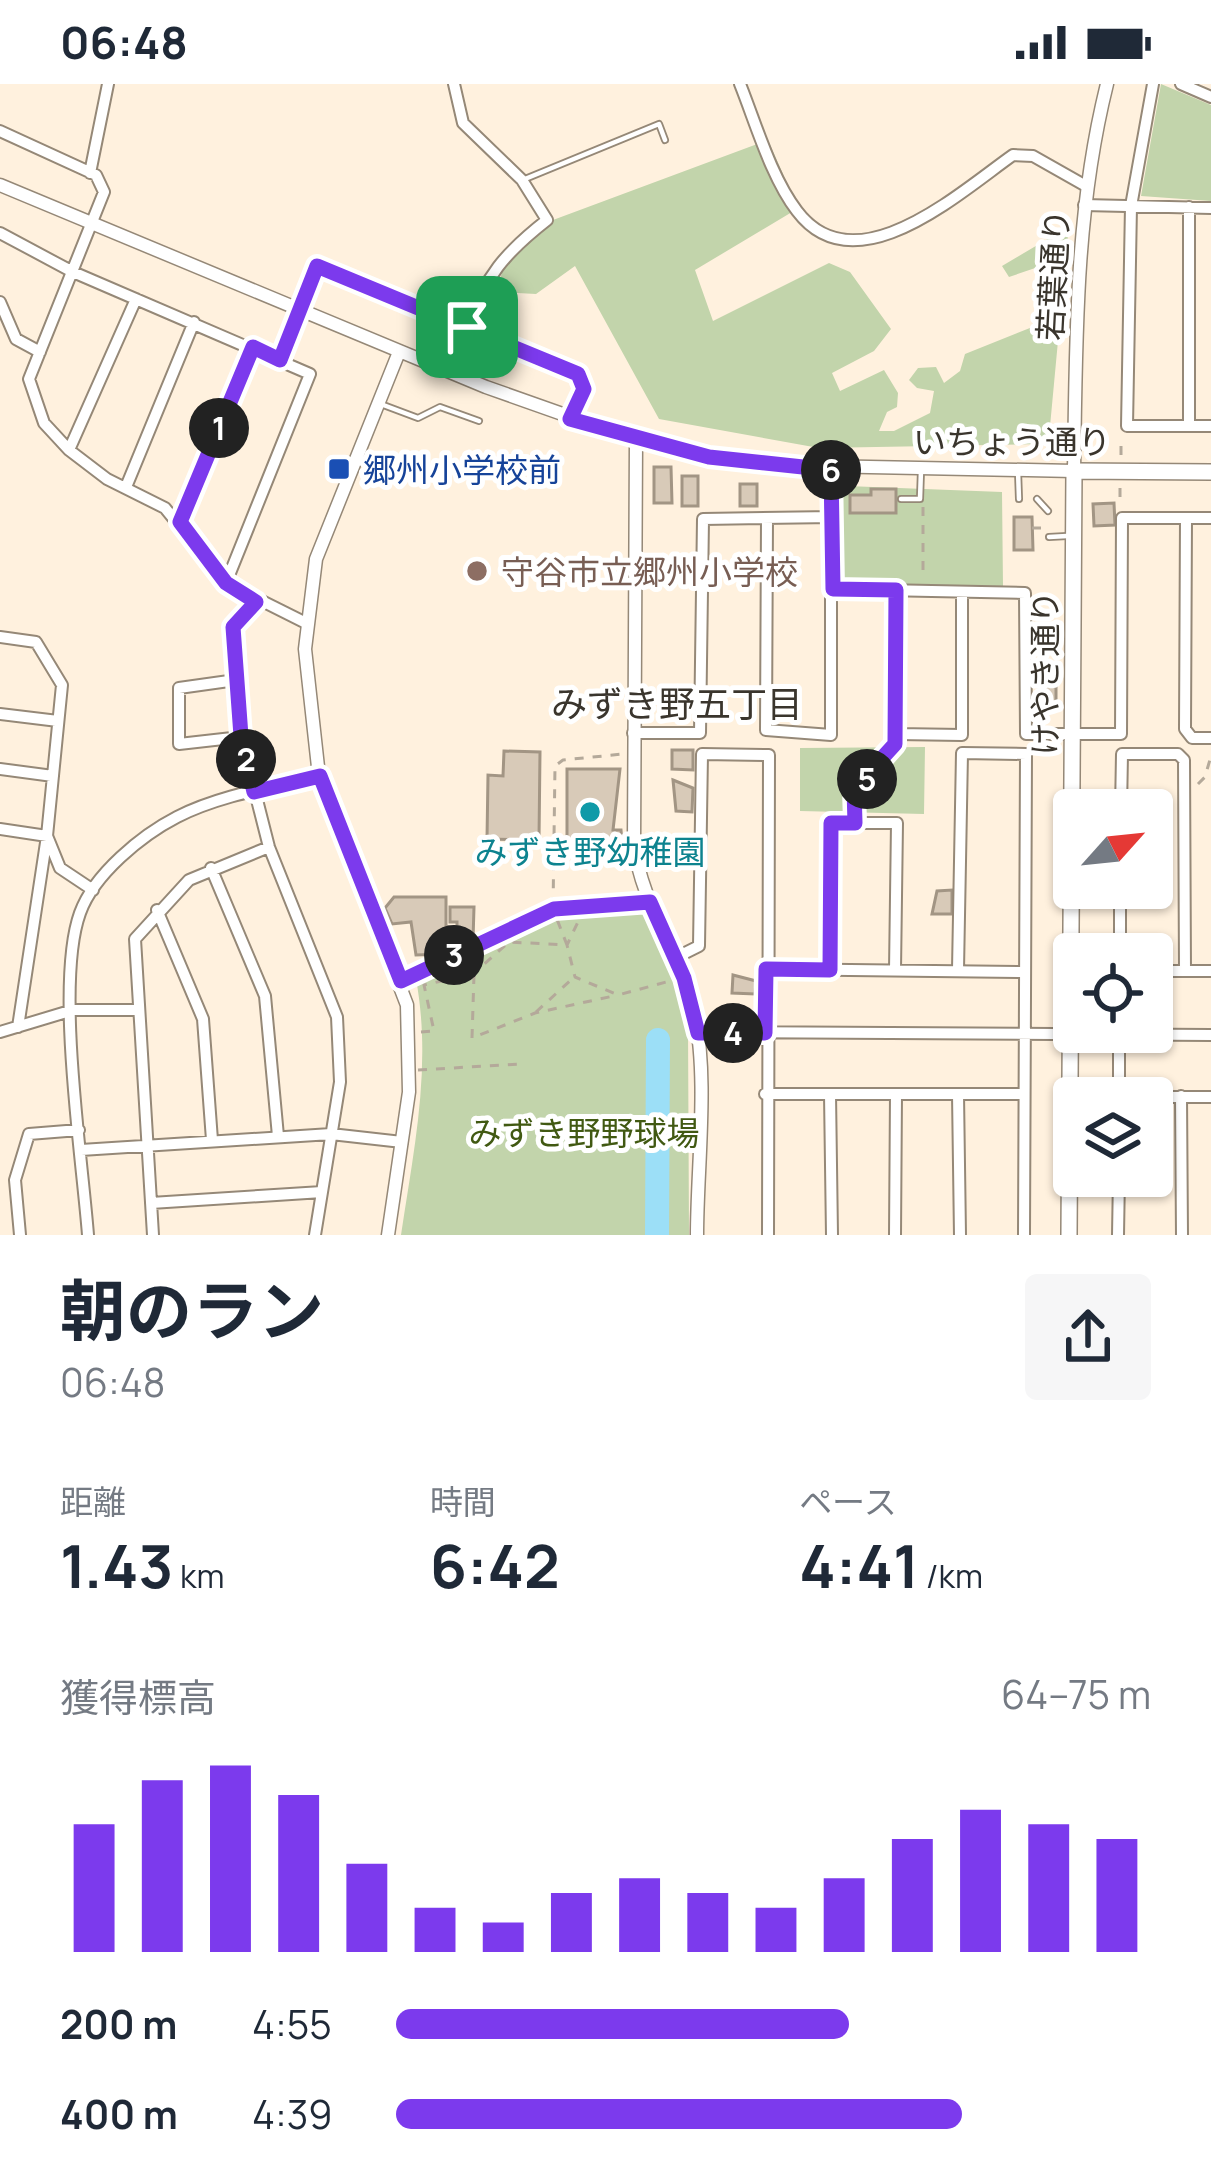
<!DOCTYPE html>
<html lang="ja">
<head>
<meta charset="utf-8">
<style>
  :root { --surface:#fff; --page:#f6f6f7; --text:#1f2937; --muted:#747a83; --accent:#7c3aed }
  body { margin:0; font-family:Manrope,"Noto Sans JP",sans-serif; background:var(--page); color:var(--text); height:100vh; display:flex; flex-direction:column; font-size:45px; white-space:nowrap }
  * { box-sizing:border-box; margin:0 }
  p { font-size:39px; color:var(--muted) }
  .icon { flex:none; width:66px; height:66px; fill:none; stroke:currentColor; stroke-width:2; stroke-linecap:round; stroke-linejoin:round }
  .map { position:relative; height:1151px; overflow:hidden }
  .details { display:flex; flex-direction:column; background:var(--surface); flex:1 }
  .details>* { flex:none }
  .needle { width:78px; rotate:63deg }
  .fabs { position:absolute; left:1053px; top:705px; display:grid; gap:24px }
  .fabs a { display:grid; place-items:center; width:120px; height:120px; border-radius:12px; background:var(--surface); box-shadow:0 3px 9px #0004; font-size:60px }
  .pin { position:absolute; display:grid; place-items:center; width:102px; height:102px; color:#fff; margin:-51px; border-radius:24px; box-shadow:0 6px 18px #0006 }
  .km { position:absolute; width:60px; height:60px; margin:-30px; border-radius:50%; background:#222; color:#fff; font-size:33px; line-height:60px; text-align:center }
  .round { display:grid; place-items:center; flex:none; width:126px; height:126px; border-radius:12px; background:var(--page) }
  .head { display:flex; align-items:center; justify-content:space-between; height:204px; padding:0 60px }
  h1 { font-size:66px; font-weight:700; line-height:90px }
  .stats { display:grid; grid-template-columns:repeat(3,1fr); gap:18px; height:204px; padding:12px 60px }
  .stats div { display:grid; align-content:center }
  .stats b { font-size:60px; font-weight:700 }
  .stats small { font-size:33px; font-weight:400 }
  .stats p { font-size:33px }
  .chart { height:336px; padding:24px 60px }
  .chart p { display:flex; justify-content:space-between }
  .chart svg { width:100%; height:216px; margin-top:12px; stroke:var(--accent); stroke-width:6 }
  ul { padding:0 60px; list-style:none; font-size:39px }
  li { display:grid; grid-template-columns:192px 144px 1fr; align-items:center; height:90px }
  li i { height:30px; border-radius:15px; background:var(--accent) }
  .status { display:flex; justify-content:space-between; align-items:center; height:84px; padding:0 60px; background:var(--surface); direction:ltr }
  .status svg { height:33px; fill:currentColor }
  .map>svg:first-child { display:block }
  .green { fill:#c2d4ab }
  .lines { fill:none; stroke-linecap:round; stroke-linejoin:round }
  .river { stroke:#9cdff7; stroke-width:24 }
  .building { fill:#d8cab8; stroke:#a29584; stroke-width:3 }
  .service-casing { stroke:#958877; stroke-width:8 }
  .minor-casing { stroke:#958877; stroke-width:14 }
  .tertiary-casing { stroke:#958877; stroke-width:15 }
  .secondary-casing { stroke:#958877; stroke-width:18 }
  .path { stroke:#b4a99a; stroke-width:3; stroke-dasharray:9 9; stroke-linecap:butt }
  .service { stroke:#fff; stroke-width:4.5 }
  .minor { stroke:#fff; stroke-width:10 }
  .tertiary { stroke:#fff; stroke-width:12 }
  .secondary { stroke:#fff; stroke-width:15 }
  .route-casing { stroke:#fff; stroke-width:24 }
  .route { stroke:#7c3aed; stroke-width:15 }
  .transit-dot { fill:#1a4fb4; stroke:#fff; stroke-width:4.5 }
  .education-dot { fill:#8d6e63; stroke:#fff; stroke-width:4.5 }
  .culture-dot { fill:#0f9aa8; stroke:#fff; stroke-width:4.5 }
  .labels { text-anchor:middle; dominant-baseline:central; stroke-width:10; stroke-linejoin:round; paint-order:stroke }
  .street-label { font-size:33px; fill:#3a352d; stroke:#fff }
  .transit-label { font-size:33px; fill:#164399; stroke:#fff; text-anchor:start }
  .education-label { font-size:33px; fill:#785e54; stroke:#fff; text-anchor:start }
  .culture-label { font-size:33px; fill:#0d838f; stroke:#fff }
  .park-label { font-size:33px; fill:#415912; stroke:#fff }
  .neighbourhood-label { font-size:36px; fill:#3a352d; stroke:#fff }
</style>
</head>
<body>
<div class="status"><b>06:48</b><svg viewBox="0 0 49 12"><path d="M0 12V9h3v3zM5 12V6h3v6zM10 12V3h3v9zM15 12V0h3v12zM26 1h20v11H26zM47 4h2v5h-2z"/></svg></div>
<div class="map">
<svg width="1211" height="1151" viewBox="0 0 1211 1151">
  <rect width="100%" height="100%" fill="#fff1de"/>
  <path class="green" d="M1161,0l50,21v96l-70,-5z
    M768,56l22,50 2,22 -97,58 18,51 116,-58 21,9 41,57 -17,22 -42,22 8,18 44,-21 14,23 -1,14 -10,5 -8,19h15l36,-18 4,-22 -17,-3 -8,-8 9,-12 18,-1 8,16 16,-12 5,-17 75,-30 4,-59 -35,12 -7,-11 49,-29 17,-3 -19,203 -9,7 -221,4 -160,-29 -84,-153 -39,28 -39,-2 5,-20 -7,-3 58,-49z
    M847,402l155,6 1,94 -162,-1 -2,-90z
    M925,663l-1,67 -124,-3v-63z
    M642,823l40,89 6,29 1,210h-288c13,-87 31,-169 15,-256l145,-69z"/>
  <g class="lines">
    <path class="river" d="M657,1151l1,-195"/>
  </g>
  <path class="building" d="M654,383h17l1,36h-18z
    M682,392h16v30h-16z
    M740,400h17v22h-17z
    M871,405h25v24h-46v-18h21z
    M1114,419l1,22 -21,1 -1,-22z
    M1014,433h18l1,33h-19z
    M761,473v19h-21v-18z
    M1041,593h15v27l-15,-1z
    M672,666h21v20l-21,-1z
    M504,667l36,1 -1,88 -52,-1 1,-64 15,1z
    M567,685h53l-7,61h8l2,24h-12v-7h-44z
    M673,696l20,8 -1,24 -16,-1z
    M952,806v24h-20l5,-23z
    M394,813h52v57l-30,1 -5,-33 -19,2 -7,-16z
    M450,823h24l-1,33 -20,5v5h-5v-23h9v-5h-7z
    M733,891l23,6 -1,13 -23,-1z"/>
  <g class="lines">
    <defs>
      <path id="service" d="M525,95l134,-55 6,16
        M378,319l40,15 22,-11 39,14
        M1018,387l1,28
        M901,415h19l1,-29
        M1037,415l11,12
        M1049,453l18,-1"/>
      <path id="minor" d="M454,0l9,39 59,57 25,40c-41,32 -63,57 -79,107
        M740,0c16,40 31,93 57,127 58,77 162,-18 216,-56l20,1 53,30
        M1153,0l-22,122 -4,220h84
        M1181,0l30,13
        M0,47l96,44 8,17 -75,187 15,44 25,27 38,29 58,29 61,75 80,40
        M90,89l18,-89
        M1084,121l127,3
        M0,149l73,39 237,102 -84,209
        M0,218l16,37 24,13
        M280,276l37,-94 261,108 6,15 -14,31
        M1189,342v-219
        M69,366l67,-151
        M126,403l68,-165
        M767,434l-1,212 65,5v-266
        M1186,434l-1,211 7,9h19
        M180,438l73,-175
        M833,505l192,4 1,141h95l1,-216h89
        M896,506l1,144 65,1v-143
        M257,518l-24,25 8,110 28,110 68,170 3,65 -25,153
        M0,553l36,5 26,43 -15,151 13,32 33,22
        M236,596l-57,8v56l62,-7
        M0,630l58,7
        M633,649h67l3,-214 130,-2
        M0,685l53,7
        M1121,726l1,-56h56l6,6 1,211
        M0,745l47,7 -29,191
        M211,784l54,128 13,140
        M157,826l46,109 9,121
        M1120,870v-66
        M675,874l24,-12 3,-192 67,1 -1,480
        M766,885l258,3
        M830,886l1,-147h66l-2,147
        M958,886l4,-217 64,1 -2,481
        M1152,887h59
        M0,948l73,-22h62
        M698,948l513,3
        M765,1010h259
        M830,1010l2,141
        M958,1010l2,141
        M1181,1012l1,139
        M1119,1013h92
        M1119,1014v-66
        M81,1066l250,-16 71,8
        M151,1119l171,-11
        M20,1151l-5,-55 14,-46 50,-4
        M88,1151c-6,-79 -33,-253 -8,-322 14,-39 62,-78 97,-96 43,-22 96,-30 142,-41
        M153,1151l-18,-296 54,-59 80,-33
        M895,1151l1,-141
        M1118,1151l1,-59"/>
      <path id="tertiary" d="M0,101l486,202 150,53 135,25 303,6c2,-131 1,-259 33,-387
        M636,356l-2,404c7,60 46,109 60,167 15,65 3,156 3,224
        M388,1151l21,-143 -2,-87 -88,-229 -14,-127 11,-90 83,-207"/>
      <path id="secondary" d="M1069,1151l5,-764 137,1"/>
    </defs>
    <use href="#service" class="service-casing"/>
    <use href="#minor" class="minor-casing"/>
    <use href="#tertiary" class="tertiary-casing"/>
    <use href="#secondary" class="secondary-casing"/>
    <path class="path" d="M1121,371v-17
      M1120,404v16
      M923,423v64
      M1032,444h16
      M1198,700l7,-7 6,-21
      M854,725v-20l40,-44
      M585,823l-18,38 8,32 43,18 52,-14
      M474,891l-2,63 63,-25 83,-18
      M409,893l144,-68 2,-143 8,-6 60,-6
      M536,928l37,-34
      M421,948l13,-1 -10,-46 49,-11 36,-32 58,3 -14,-36 83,-6
      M418,986l102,-6"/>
    <use href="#service" class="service"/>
    <use href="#minor" class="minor"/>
    <use href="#tertiary" class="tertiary"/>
    <use href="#secondary" class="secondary"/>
  </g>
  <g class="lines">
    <defs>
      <path id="route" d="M317,182l261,108 6,15 -14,30 139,38 122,13 2,119 63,1 -1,154 -41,45 1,34h-24l-1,147 -64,-1 -1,64h-67l-14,-55 -34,-76 -96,7 -153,72 -81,-205 -66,16 -13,-56 -8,-109 23,-25 -30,-19 -46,-61 73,-175 27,13z"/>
    </defs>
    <use href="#route" class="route-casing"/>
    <use href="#route" class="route"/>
  </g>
  <rect class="transit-dot" x="327" y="373" width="24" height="24" rx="6"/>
  <circle class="education-dot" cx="477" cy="487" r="12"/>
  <circle class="culture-dot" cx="590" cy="728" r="12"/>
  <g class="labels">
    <g class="street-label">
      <text transform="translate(1053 191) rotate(-87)">若葉通り</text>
      <text x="1012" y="357">いちょう通り</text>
      <text transform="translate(1044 589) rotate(-90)">けやき通り</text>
    </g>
    <g class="transit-label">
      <text x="363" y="385">郷州小学校前</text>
    </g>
    <g class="education-label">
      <text x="501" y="487">守谷市立郷州小学校</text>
    </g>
    <g class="culture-label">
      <text x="590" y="767">みずき野幼稚園</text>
    </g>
    <g class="park-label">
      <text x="584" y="1048">みずき野野球場</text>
    </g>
    <g class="neighbourhood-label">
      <text x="677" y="619">みずき野五丁目</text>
    </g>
  </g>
</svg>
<div class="fabs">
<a><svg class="needle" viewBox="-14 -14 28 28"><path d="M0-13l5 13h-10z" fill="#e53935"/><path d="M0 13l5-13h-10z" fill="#747a83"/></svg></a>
<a><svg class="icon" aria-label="locate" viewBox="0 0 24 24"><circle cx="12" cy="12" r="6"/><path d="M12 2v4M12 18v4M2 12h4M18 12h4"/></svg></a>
<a><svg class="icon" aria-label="layers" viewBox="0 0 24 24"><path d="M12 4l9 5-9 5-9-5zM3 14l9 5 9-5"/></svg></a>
</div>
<div class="pin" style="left:467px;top:243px;background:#1e9e55"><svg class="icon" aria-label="arrive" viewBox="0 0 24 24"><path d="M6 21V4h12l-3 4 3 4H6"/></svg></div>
<b class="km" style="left:219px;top:344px">1</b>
<b class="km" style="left:246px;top:675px">2</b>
<b class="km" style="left:454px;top:871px">3</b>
<b class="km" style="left:733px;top:949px">4</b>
<b class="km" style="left:867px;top:695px">5</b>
<b class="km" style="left:831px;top:386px">6</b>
</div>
<section class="details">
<div class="head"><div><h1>朝のラン</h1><p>06:48</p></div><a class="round"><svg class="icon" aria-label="share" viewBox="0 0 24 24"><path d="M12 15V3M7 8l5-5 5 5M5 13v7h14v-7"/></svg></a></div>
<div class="stats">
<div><p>距離</p><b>1.43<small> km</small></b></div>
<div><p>時間</p><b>6:42</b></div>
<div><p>ペース</p><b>4:41<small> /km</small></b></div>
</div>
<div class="chart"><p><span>獲得標高</span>64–75 m</p>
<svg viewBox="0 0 160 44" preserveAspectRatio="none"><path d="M5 44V18M15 44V9M25 44V6M35 44V12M45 44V26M55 44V35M65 44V38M75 44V32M85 44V29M95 44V32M105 44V35M115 44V29M125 44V21M135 44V15M145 44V18M155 44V21"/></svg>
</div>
<ul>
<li><b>200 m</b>4:55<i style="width:60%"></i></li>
<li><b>400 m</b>4:39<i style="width:75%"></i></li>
</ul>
</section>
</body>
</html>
